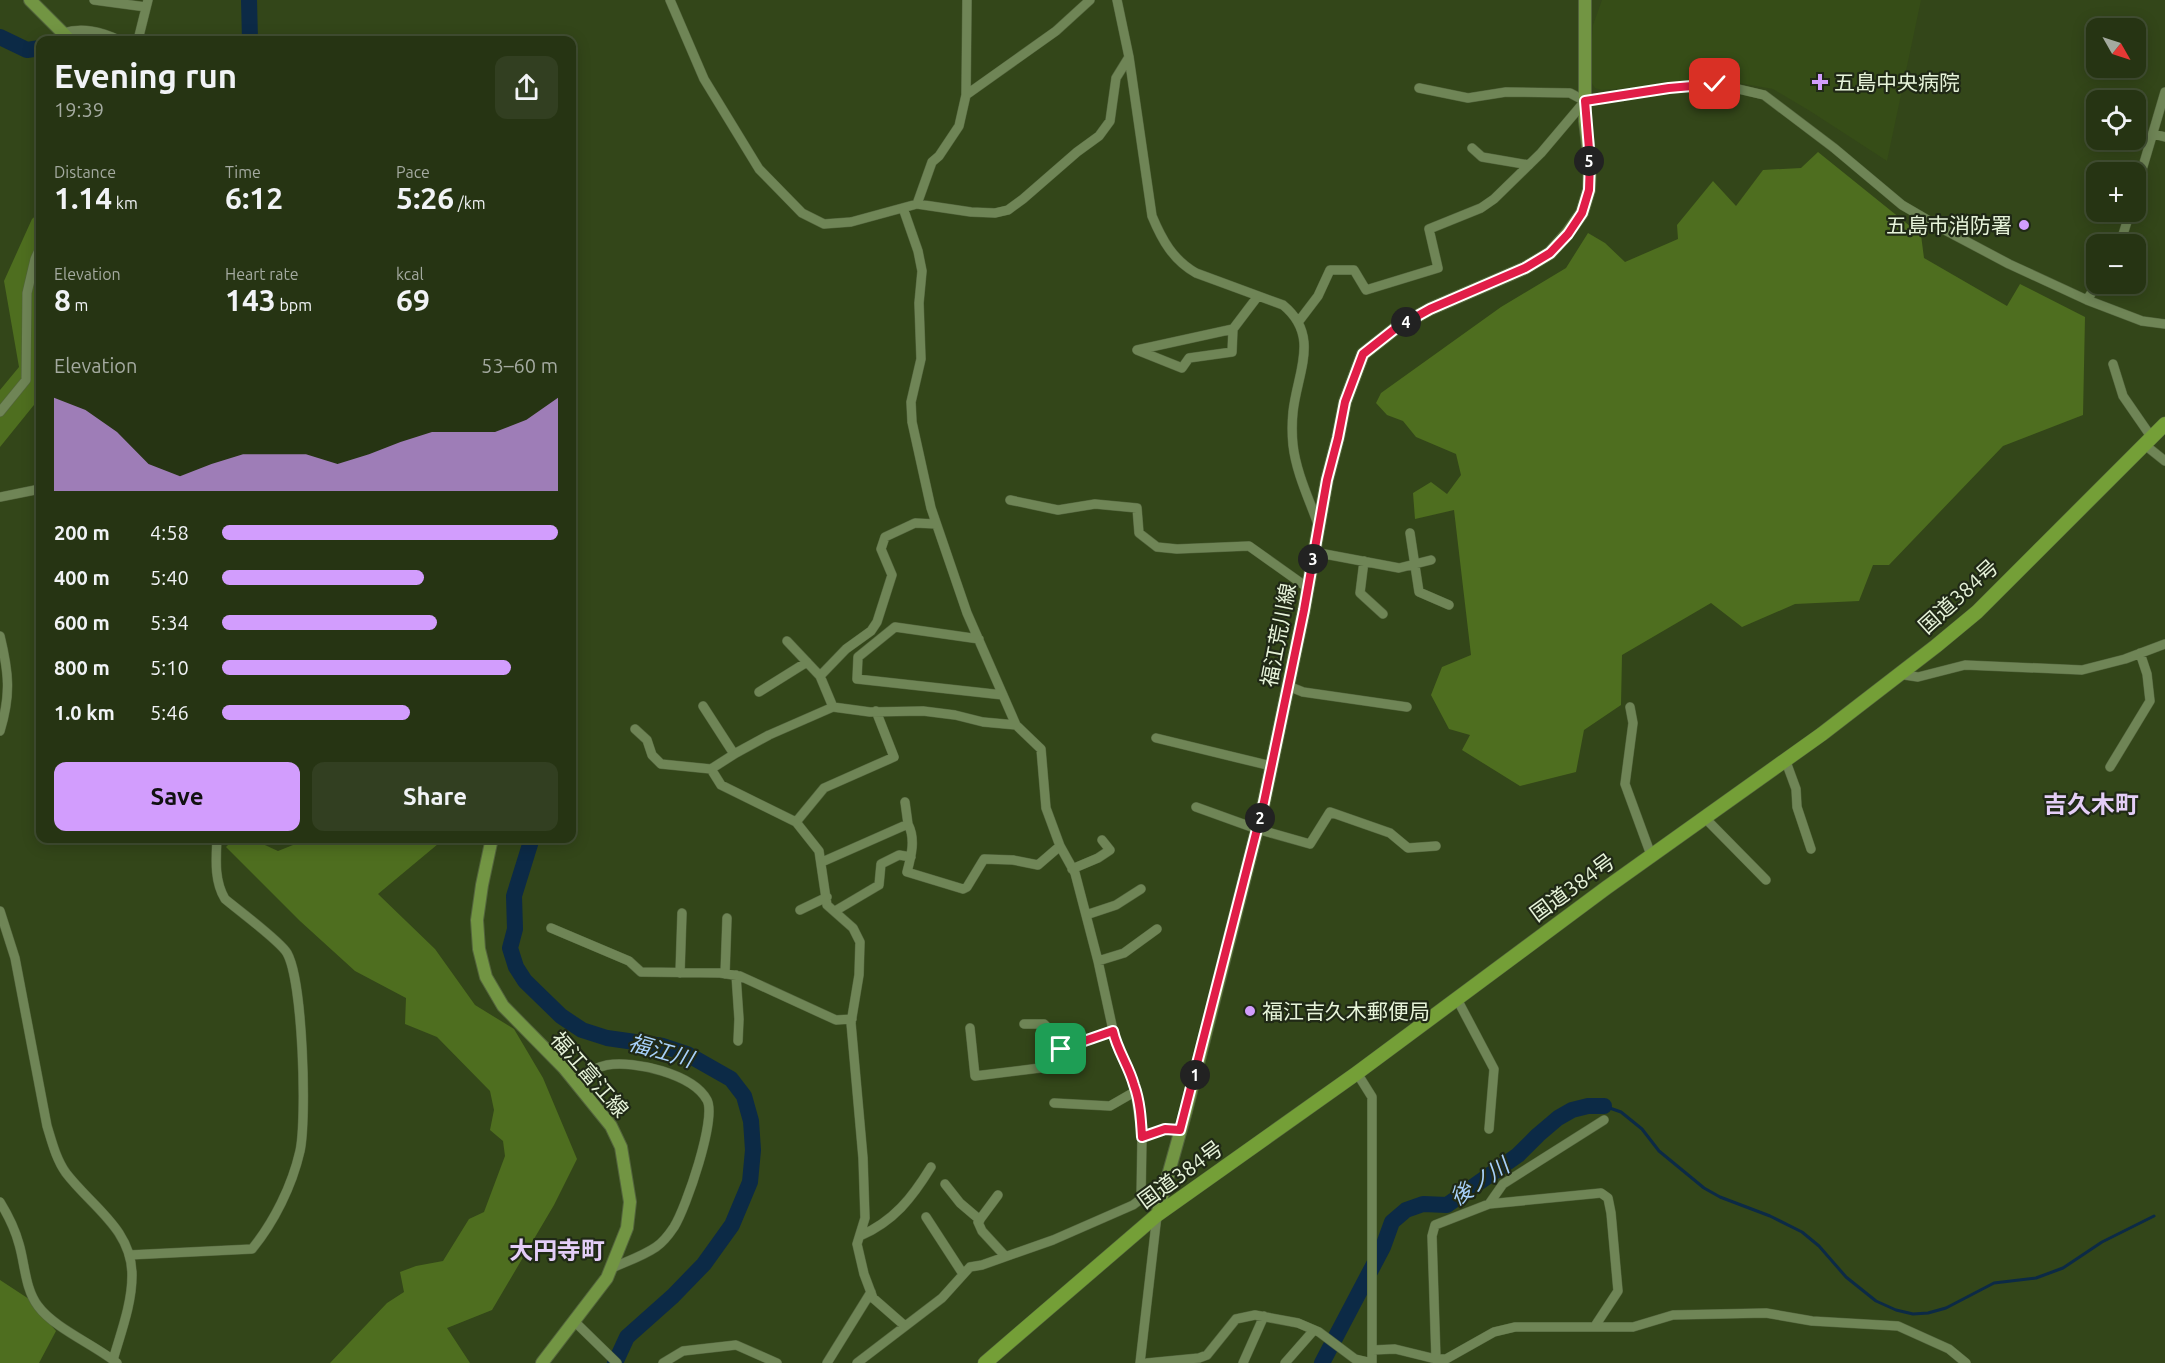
<!DOCTYPE html>
<html lang="en">
<head>
<meta charset="utf-8">
<style>
  :root { --surface:#263413; --page:#323f21; --text:#f1f3f6; --muted:#a4aaa0; --line:#424f33; --accent:#d29dfd }
  body { margin:0; font-family:Ubuntu,"Noto Sans JP",sans-serif; background:var(--page); color:var(--text); height:100vh; display:flex; flex-direction:column; font-size:22px; white-space:nowrap }
  * { box-sizing:border-box; margin:0 }
  p { font-size:20px; color:var(--muted) }
  .icon { flex:none; width:33px; height:33px; fill:none; stroke:currentColor; stroke-width:2; stroke-linecap:round; stroke-linejoin:round }
  .map { position:relative; flex:1; overflow:hidden }
  .side { position:absolute; left:36px; top:36px; width:540px; height:807px; display:flex; flex-direction:column; background:var(--surface); border-radius:12px; box-shadow:0 3px 15px #0003,0 0 0 2px var(--line) }
  .side>* { flex:none }
  .needle { width:39px; rotate:129deg }
  .controls { position:absolute; left:2086px; top:18px; display:grid; gap:12px }
  .controls a { display:grid; place-items:center; width:60px; height:60px; border-radius:12px; background:var(--surface); box-shadow:0 3px 15px #0003,0 0 0 2px var(--line); font-size:30px }
  .pin { position:absolute; display:grid; place-items:center; width:51px; height:51px; color:#fff; margin:-26px; border-radius:12px; box-shadow:0 3px 9px #0006 }
  .km { position:absolute; width:30px; height:30px; margin:-15px; border-radius:50%; background:#222; color:#fff; font-size:16px; line-height:30px; text-align:center }
  .round { display:grid; place-items:center; flex:none; width:63px; height:63px; border-radius:12px; background:var(--page) }
  .head { display:flex; align-items:center; justify-content:space-between; height:102px; padding:0 18px }
  h1 { font-size:33px; font-weight:700; line-height:45px }
  .figures { display:grid; grid-template-columns:repeat(3,1fr); gap:9px; height:102px; padding:6px 18px }
  .figures div { display:grid; align-content:center }
  .figures b { font-size:30px; font-weight:700 }
  .figures small { font-size:16px; font-weight:400 }
  .figures p { font-size:16px }
  .chart { height:168px; padding:12px 18px }
  .chart p { display:flex; justify-content:space-between }
  .chart svg { width:100%; height:108px; margin-top:6px; fill:var(--accent); opacity:.7 }
  .cta { display:flex; gap:12px; margin-top:auto; padding:12px 18px }
  .cta a { flex:1; height:69px; border-radius:12px; background:var(--accent); color:#111; font-size:24px; font-weight:700; line-height:69px; text-align:center }
  .cta a+a { background:var(--page); color:var(--text) }
  ul { padding:0 18px; list-style:none; font-size:20px }
  li { display:grid; grid-template-columns:96px 72px 1fr; align-items:center; height:45px }
  li i { height:15px; border-radius:8px; background:var(--accent) }
  .map>svg:first-child { display:block }
  .built { fill:#364d17 }
  .green { fill:#4e6e1f }
  .lines { fill:none; stroke-linecap:round; stroke-linejoin:round }
  .stream { stroke:#0c2a46; stroke-width:3 }
  .river { stroke:#0c2a46; stroke-width:16 }
  .minor-casing { stroke:#53643d; stroke-width:10 }
  .major-casing { stroke:#53643d; stroke-width:14 }
  .highway-casing { stroke:#53643d; stroke-width:15 }
  .minor { stroke:#6f8556; stroke-width:9 }
  .major { stroke:#729543; stroke-width:12 }
  .highway { stroke:#749f37; stroke-width:14 }
  .route-casing { stroke:#fff; stroke-width:12 }
  .route { stroke:#e11d48; stroke-width:8 }
  .poi-dot { fill:#d29dfd; stroke:#202916; stroke-width:2 }
  .labels { text-anchor:middle; dominant-baseline:central; stroke-width:4.5; stroke-linejoin:round; paint-order:stroke }
  .poi-label { font-size:21px; fill:#e6f3d9; stroke:#202916; text-anchor:start }
  .street-label { font-size:21px; fill:#e6f3d9; stroke:#202916 }
  .water-label { font-size:22px; font-style:italic; fill:#a7d0fa; stroke:#202916 }
  .quarter-label { font-size:24px; font-weight:bold; fill:#e4cef7; stroke:#202916 }
</style>
</head>
<body>
<div class="map">
<svg width="2165" height="1363" viewBox="0 0 2165 1363">
  <rect width="100%" height="100%" fill="#334619"/>
  <path class="built" d="M1602,0h319l-34,161 -77,-50 -37,-22 -51,-9 -120,10 -7,-2 -6,-9 4,-54z"/>
  <path class="green" d="M1818,152l103,83 3,23 83,48 13,-22 65,33 -2,98 -80,31 -114,119h-16l-14,36 -64,3 -53,23 -31,-24 -89,52 -1,50 -37,25 -8,42 -56,14 -58,-36 8,-15 -21,-6 -18,-34 11,-28 29,-12 -17,-145 -39,9 -2,-26 18,-11 16,12 14,-19 -5,-21 -40,-17 -13,-16 -16,-6 -11,-12 5,-10 120,-86 65,-39 22,-35 17,10 20,19 53,-23 -1,-14 36,-44 23,25 27,-36 38,-2z
    M40,212v176l-2,12 -38,47v-57l19,-23 -15,-86 28,-62z
    M234,839h18l26,12 30,-12h136l-66,55 57,55 40,56 39,24 29,49 34,81 -23,46 -62,105 -45,18 23,35h-140l57,-60 17,-11 -4,-20 16,-6 27,-5 26,-42 15,-7 21,-56 -2,-15 -13,-11 4,-20 -4,-19 -53,-54 -32,-13 1,-26 -51,-27 -55,-50 -74,-74z
    M0,1280l29,19 27,32 -17,32h-39z"/>
  <g class="lines">
    <path class="stream" d="M1604,1106l17,6 21,17 17,22 45,37 16,9 50,19 32,16 17,14 27,31 30,24 20,9 17,4 15,-1 18,-5 48,-25 42,-5 27,-10 39,-26 52,-26"/>
    <path class="river" d="M249,0l1,40
      M0,37l27,13 13,-2
      M532,838l-18,58 1,33 -5,19 6,19 9,14 36,35 21,14 25,8 56,8 24,8 44,25 13,17 7,25 2,29 -3,32 -18,43 -28,39 -31,32 -46,41 -12,26
      M1322,1363l61,-116 9,-25 14,-12 17,-6 24,1 71,-50 20,-20 20,-17 14,-8 16,-4h16"/>
    <defs>
      <path id="minor" d="M94,0l52,7
        M670,0l34,79 55,90 43,44 22,11 27,-2 66,-18 54,8 24,1 13,-3 15,-11 54,-47 22,-16 11,-15 6,-43 13,-21
        M1117,0l12,57 23,159c10,24 21,44 44,57l87,32c38,31 14,68 10,107 -1,10 -1,23 0,33 3,27 16,54 25,79
        M63,33c20,-6 38,-1 56,7
        M138,40l10,-40
        M1419,88l49,10 38,-6 64,1 15,8 84,-13 48,-4 47,11 70,53 68,57 41,24 66,35 78,36 55,21 23,3
        M966,95l90,-64 34,-31
        M2153,134l12,3
        M1472,148l10,9 47,8
        M2136,190l29,-98
        M917,204l15,-42 7,-6 20,-30 7,-31 1,-95
        M2120,244l10,-32
        M2087,300l10,-16
        M1299,321l19,-25 12,-26h24l12,20 72,-22 -9,-39 52,-21 13,-9 47,-46 44,-52
        M1233,329l-1,23 -43,6 -7,10 -45,-18 96,-21 25,-33
        M2113,364l10,32 29,42
        M0,412l26,-32 1,-87 8,-34 5,-11
        M2145,445l20,16
        M0,497l40,-8
        M1010,500l48,10 37,-6 42,4 2,25 18,14 20,2 72,-3 59,42
        M1410,533l9,59 30,13
        M1314,552l85,16 32,-8
        M1364,561l-4,32 23,21
        M0,636c9,37 11,59 0,95
        M979,639l-84,-12 -37,30 -1,22 146,16
        M787,641l33,35
        M1898,674l20,3 47,-12 117,5 43,-11 40,-15
        M1288,686l15,6 104,15
        M759,692l48,-30
        M703,706l31,48
        M833,707l37,5 53,-1 32,4 28,7 33,3
        M1630,707l3,16 -8,61 26,71
        M635,729l12,11 5,15 9,9 50,5 25,-16 33,-18 64,-28 -13,-31 26,-27 25,-18 6,-9 15,-47 -11,-26 4,-12 30,-14 21,1
        M1156,738l115,28
        M1785,759l11,30 1,18 14,42
        M2110,767l40,-66 -3,-27 -7,-21
        M711,769l10,16 75,37 23,29 8,54 26,23 7,14 -1,33 -8,48 12,135 2,60 -8,26 7,30 9,24 32,28
        M905,802l3,22
        M1196,807l61,22 53,15 20,-32 60,21 18,15 28,-2
        M1704,817l62,63
        M796,822l28,-34 70,-31 -18,-46
        M822,862l86,-38c8,15 3,33 -1,48l56,17 4,-2 17,-28 29,1 25,5 22,-19
        M1072,869l26,-11 12,-8 -8,-10
        M800,910l27,-13
        M0,911l15,47 32,168c5,16 9,33 19,47 25,33 66,56 66,102 0,29 -11,57 -19,85
        M835,911l44,-26 2,-21 18,-9 12,2
        M1086,915l30,-10 25,-16
        M551,928l78,33 12,11 79,1 20,3 96,44 16,-1
        M1098,961l26,-8 33,-24
        M680,973l2,-60
        M725,974l2,-56
        M736,975l3,44 -1,22
        M1457,999l37,70 -5,60
        M1024,1024h20l6,6 11,19
        M970,1028l5,48 73,-9 13,-19 52,-17
        M1357,1073l15,24v266
        M575,1082c9,-7 21,-15 32,-17 27,-5 86,9 100,35 10,18 -21,108 -33,127 -4,6 -12,16 -18,20 -13,9 -31,15 -46,22
        M1054,1103l56,3 26,-15
        M1142,1137l23,-8 15,1
        M945,1184l15,19 20,17
        M998,1195l-20,27 4,9 23,25
        M0,1202c8,13 15,27 19,42 6,20 6,45 19,62 16,22 57,39 79,57
        M1489,1204l14,-20 101,-64
        M926,1217l37,57
        M860,1236c34,-15 52,-38 71,-69
        M129,1255l123,-6c22,-27 40,-63 48,-98 7,-33 3,-170 -13,-198 -7,-12 -49,-43 -62,-54 -11,-18 -9,-40 -8,-61
        M574,1321l43,42
        M1373,1350l22,-1 41,10h10l48,-27 21,-5h118l40,-12 93,-2 46,8 86,5 51,23 17,14
        M1436,1359l-4,-123 3,-11 54,-21 112,-11 7,5 3,15 7,78 -23,35
        M663,1363l20,-12 53,-6 41,18
        M827,1363l44,-71
        M857,1363l85,-65 28,-31 12,-2 71,-25 80,-35 8,-6 1,-62 -8,-53 -18,-40 -18,-83 -23,-88 -15,-27 -14,-38 -5,-59 -25,-24 -49,-112 -36,-105 -19,-86 -1,-20 10,-43 -2,-56 3,-32 -4,-20 -15,-43
        M1140,1363l17,-148
        M1147,1363l52,-5 8,-3 29,-36 19,-4 43,8 21,9 36,27 17,4
        M1243,1363l21,-47
        M1285,1363l29,-33"/>
      <path id="major" d="M30,0l40,40
        M492,838l-10,47 -5,35 2,29 7,28 17,29 61,62 47,58 10,21 9,55 -3,26 -20,50 -65,85
        M1157,1215l29,-104 78,-309 40,-192 23,-130 11,-42 7,-36 18,-48 33,-26 34,-19 95,-41 25,-15 17,-19 15,-21 7,-23 1,-29 -5,-40v-121"/>
      <path id="highway" d="M985,1363l172,-148 200,-142 249,-185 216,-154 114,-88 41,-34 188,-188"/>
    </defs>
    <use href="#minor" class="minor-casing"/>
    <use href="#major" class="major-casing"/>
    <use href="#highway" class="highway-casing"/>
    <use href="#minor" class="minor"/>
    <use href="#major" class="major"/>
    <use href="#highway" class="highway"/>
  </g>
  <g class="lines">
    <defs>
      <path id="route" d="M1061,1049l52,-18c4,19 16,35 21,54 6,16 7,35 8,52l23,-8 15,1 84,-328 40,-192 23,-130 11,-42 7,-36 18,-48 33,-26 34,-19 95,-41 25,-15 18,-19 14,-21 7,-23 1,-29 -5,-60 84,-13 46,-4"/>
    </defs>
    <use href="#route" class="route-casing"/>
    <use href="#route" class="route"/>
  </g>
  <g class="poi-dot">
    <path d="M1817 73h6v6h6v6h-6v6h-6v-6h-6v-6h6z"/>
    <circle cx="2024" cy="225" r="6"/>
    <circle cx="1250" cy="1011" r="6"/>
  </g>
  <g class="labels">
    <g class="poi-label">
      <text x="1834" y="82">五島中央病院</text>
      <text x="2012" y="225" text-anchor="end">五島市消防署</text>
      <text x="1262" y="1011">福江吉久木郵便局</text>
    </g>
    <g class="street-label">
      <text transform="translate(1958 596) rotate(-42)">国道384号</text>
      <text transform="translate(1278 635) rotate(-79)">福江荒川線</text>
      <text transform="translate(1572 887) rotate(-36)">国道384号</text>
      <text transform="translate(590 1074) rotate(49)">福江富江線</text>
      <text transform="translate(1180 1174) rotate(-36)">国道384号</text>
    </g>
    <g class="water-label">
      <text transform="translate(661 1050) rotate(16)">福江川</text>
      <text transform="translate(1479 1181) rotate(-34)">後ノ川</text>
    </g>
    <g class="quarter-label">
      <text x="2091" y="804">吉久木町</text>
      <text x="557" y="1250">大円寺町</text>
    </g>
  </g>
</svg>
<div class="controls">
<a><svg class="needle" viewBox="-14 -14 28 28"><path d="M0-13l5 13h-10z" fill="#e53935"/><path d="M0 13l5-13h-10z" fill="#a4aaa0"/></svg></a>
<a><svg class="icon" aria-label="locate" viewBox="0 0 24 24"><circle cx="12" cy="12" r="6"/><path d="M12 2v4M12 18v4M2 12h4M18 12h4"/></svg></a>
<a>+</a>
<a>−</a>
</div>
<div class="pin" style="left:1061px;top:1049px;background:#1e9e55"><svg class="icon" aria-label="arrive" viewBox="0 0 24 24"><path d="M6 21V4h12l-3 4 3 4H6"/></svg></div>
<div class="pin" style="left:1715px;top:84px;background:#d93025"><svg class="icon" aria-label="check" viewBox="0 0 24 24"><path d="M5 12l5 5 9-10"/></svg></div>
<b class="km" style="left:1195px;top:1075px">1</b>
<b class="km" style="left:1260px;top:818px">2</b>
<b class="km" style="left:1313px;top:559px">3</b>
<b class="km" style="left:1406px;top:322px">4</b>
<b class="km" style="left:1589px;top:161px">5</b>
<section class="side">
<div class="head"><div><h1>Evening run</h1><p>19:39</p></div><a class="round"><svg class="icon" aria-label="share" viewBox="0 0 24 24"><path d="M12 15V3M7 8l5-5 5 5M5 13v7h14v-7"/></svg></a></div>
<div class="figures">
<div><p>Distance</p><b>1.14<small> km</small></b></div>
<div><p>Time</p><b>6:12</b></div>
<div><p>Pace</p><b>5:26<small> /km</small></b></div>
</div>
<div class="figures">
<div><p>Elevation</p><b>8<small> m</small></b></div>
<div><p>Heart rate</p><b>143<small> bpm</small></b></div>
<div><p>kcal</p><b>69</b></div>
</div>
<div class="chart"><p><span>Elevation</span>53–60 m</p>
<svg viewBox="0 0 160 44" preserveAspectRatio="none"><path d="M0 44V6L10 11L20 20L30 33L40 38L50 33L60 29L70 29L80 29L90 33L100 29L110 24L120 20L130 20L140 20L150 15L160 6V44z"/></svg>
</div>
<ul>
<li><b>200 m</b>4:58<i style="width:100%"></i></li>
<li><b>400 m</b>5:40<i style="width:60%"></i></li>
<li><b>600 m</b>5:34<i style="width:64%"></i></li>
<li><b>800 m</b>5:10<i style="width:86%"></i></li>
<li><b>1.0 km</b>5:46<i style="width:56%"></i></li>
</ul>
<div class="cta"><a>Save</a><a>Share</a></div>
</section>
</div>
</body>
</html>
